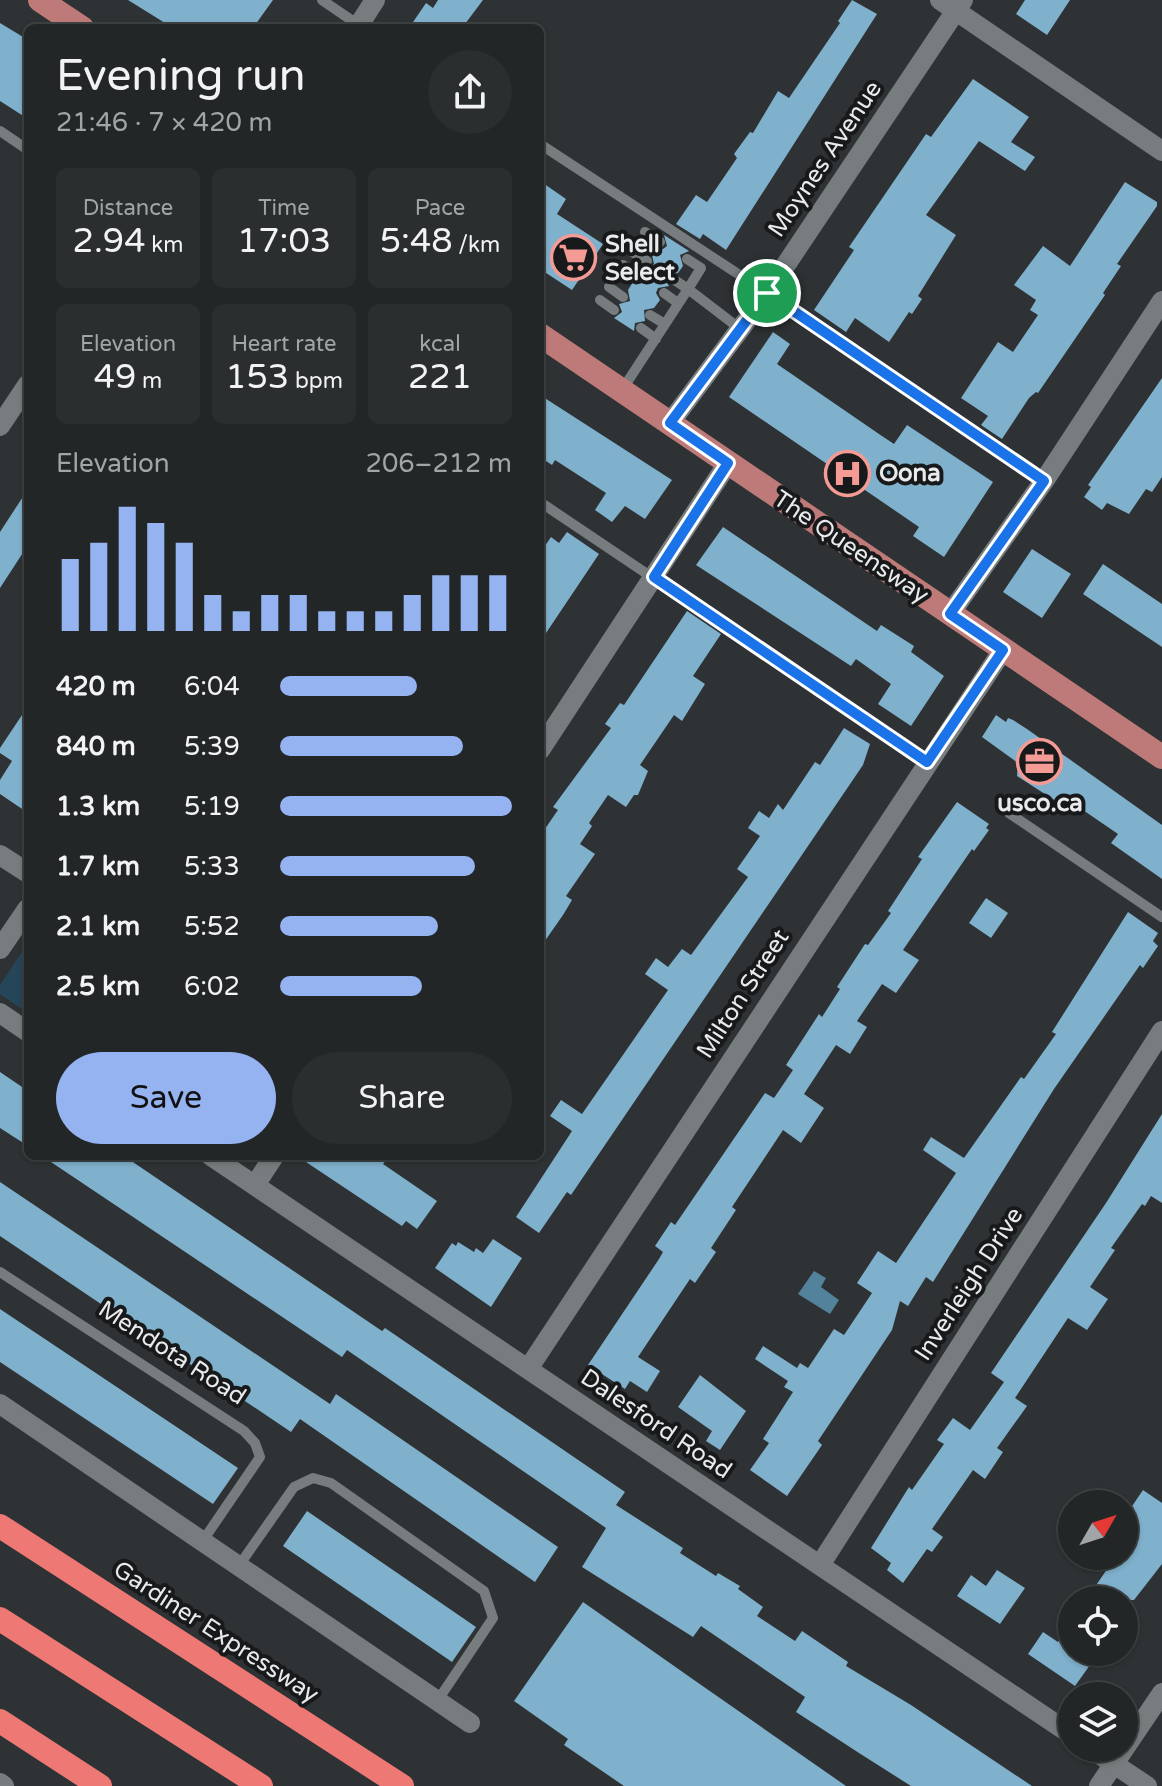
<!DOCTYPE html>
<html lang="en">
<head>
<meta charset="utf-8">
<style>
  :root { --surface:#222627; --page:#2a2e2f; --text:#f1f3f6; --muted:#a2a5a7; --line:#3f4344; --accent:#95b2f1 }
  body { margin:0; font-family:"Varela Round",sans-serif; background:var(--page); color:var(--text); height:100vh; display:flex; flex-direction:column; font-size:30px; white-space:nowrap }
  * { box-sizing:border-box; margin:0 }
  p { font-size:26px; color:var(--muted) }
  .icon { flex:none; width:44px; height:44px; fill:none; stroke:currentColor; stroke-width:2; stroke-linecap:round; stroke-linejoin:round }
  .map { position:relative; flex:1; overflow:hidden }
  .panel { position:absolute; left:24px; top:24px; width:520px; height:1136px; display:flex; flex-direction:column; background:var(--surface); border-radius:12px; box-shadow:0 2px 6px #0004,0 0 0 2px var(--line) }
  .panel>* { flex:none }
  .needle { width:52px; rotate:51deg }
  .controls { position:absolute; left:1058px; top:1490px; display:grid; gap:16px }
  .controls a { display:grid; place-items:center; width:80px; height:80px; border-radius:50%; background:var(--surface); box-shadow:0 2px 6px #0004,0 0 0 2px var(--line); font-size:40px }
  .pin { position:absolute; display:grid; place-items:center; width:68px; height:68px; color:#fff; margin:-34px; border:4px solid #fff; border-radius:50%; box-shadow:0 2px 8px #0007 }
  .round { display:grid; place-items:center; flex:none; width:84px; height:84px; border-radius:42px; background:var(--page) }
  .summary { display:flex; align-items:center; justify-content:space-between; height:136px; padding:0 32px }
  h1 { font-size:44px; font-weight:600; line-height:60px }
  .metrics { display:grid; grid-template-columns:repeat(3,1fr); gap:12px; height:136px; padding:8px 32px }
  .metrics div { display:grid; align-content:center; border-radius:12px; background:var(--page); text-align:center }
  .metrics b { font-size:34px; font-weight:600 }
  .metrics small { font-size:22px; font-weight:400 }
  .metrics p { font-size:22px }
  .chart { height:224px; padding:16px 32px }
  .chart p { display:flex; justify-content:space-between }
  .chart svg { width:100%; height:144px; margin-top:8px; stroke:var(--accent); stroke-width:6 }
  .cta { display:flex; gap:16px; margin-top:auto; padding:16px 32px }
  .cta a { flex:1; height:92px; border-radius:48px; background:var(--accent); color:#111; font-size:32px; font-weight:600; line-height:92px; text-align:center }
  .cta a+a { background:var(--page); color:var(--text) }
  ul { padding:0 32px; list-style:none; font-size:26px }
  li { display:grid; grid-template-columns:128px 96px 1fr; align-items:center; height:60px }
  li i { height:20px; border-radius:10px; background:var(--accent) }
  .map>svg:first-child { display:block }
  .green { fill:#254658 }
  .water { fill:#53829d }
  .building { fill:#7fb0cc }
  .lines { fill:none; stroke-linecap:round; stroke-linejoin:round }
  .service { stroke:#777c7f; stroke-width:10 }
  .minor { stroke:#777c7f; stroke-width:20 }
  .primary { stroke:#be7a78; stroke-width:24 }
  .motorway { stroke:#ed7874; stroke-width:24 }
  .route-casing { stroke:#fff; stroke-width:16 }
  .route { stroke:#1a73e8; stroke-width:10 }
  .labels { text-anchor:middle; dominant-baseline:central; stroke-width:8; stroke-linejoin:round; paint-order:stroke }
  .street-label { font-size:24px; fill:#e8eaec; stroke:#17191a }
  .poi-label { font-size:24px; font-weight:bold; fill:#e8eaec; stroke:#17191a; text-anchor:start }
</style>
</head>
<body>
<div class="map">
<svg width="1162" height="1786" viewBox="0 0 1162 1786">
  <rect width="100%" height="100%" fill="#2e3234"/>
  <path class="green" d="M28,943v70l-28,-19v-9z"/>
  <path class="water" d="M814,1271l12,7 -5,9 18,13 -9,14 -32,-20z"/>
  <path class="building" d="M128,0h145l-20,28h-80z
    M438,0h45l-21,28h-53l17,-25 7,5z
    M852,0l25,14 -151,236 -23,-16 -3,5 -24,-15 20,-29 11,7 30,-44 -3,-4 16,-22 3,1 25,-42 11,7 51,-75 -2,-2z
    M1025,0h45l-23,35 -31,-21z
    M0,23l28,17v79l-28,-18z
    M973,79l56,38 -18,25 24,15 -10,14 -46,-30 -53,74 30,20 -38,61 4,3 -10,15 -3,-2 -20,30 -34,-24 -9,14 -32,-22 40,-60 -5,-3 77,-113 5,3z
    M540,181l26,18 -9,15 46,30 -31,46 -32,-21z
    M1125,182l32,20v4l-40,58 4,2 -18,27 2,2 -67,98 -2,-1 -7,6 -27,41 -21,-14 7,-9 -27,-18 37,-56 15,10 25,-37 -8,-5 6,-10 -22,-15 29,-39 27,20z
    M664,235l25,16 -9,4 3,11 -5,7 -11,1 -2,5 4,7 -11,2 -2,5 4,7 -6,8 -10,2 1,11 -10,2 -1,8 -20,-13 8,-6 -3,-8 11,-3 -2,-11 5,-8 7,2 5,-4 -2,-12h7l4,-4 -2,-9 4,-6h7l4,-3z
    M773,332l17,12 -13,20 102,70 15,10 13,-19 86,57 -49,75 -31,-21 6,-9 -190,-130z
    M1162,378v99l-10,15 -6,-3 -17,25 -22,-11 -5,7 -18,-13 7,-10 -3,-2z
    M540,395l132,85 -27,39 -20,-13 -13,16 -17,-12 11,-17 -51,-33 -3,5 -12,-8z
    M28,489v56l-28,43v-56z
    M723,527l154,104 4,-6 33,21 -3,6 33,24 -33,50 -33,-22 13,-20 -35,-25 -5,7 -155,-101z
    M567,532l32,22 -59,88v-89l11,-16 8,6z
    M1032,549l39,25 -29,44 -39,-26z
    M1103,564l59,40v43l-79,-53z
    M687,611l34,23 -28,42 12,8 -23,37 -8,-6 -34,50 8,6 -10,24h-4l-8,12 -18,-12 -19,28 3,3 -12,18 15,10 -29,42 6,4 -9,15 -23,33v-112l18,-26 -5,-3 58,-79 -6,-4 15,-21 4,2z
    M28,706v107l-28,-19v-14l12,-19 -12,-8v-5z
    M996,715l10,7 2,-4 5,2 14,9 135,96v54l-51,-36 7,-9 -38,-26 -4,6 -59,-38 1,-13 -36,-26z
    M844,728l26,16 -7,21 -292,430 -4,-3 -28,41 -23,-16 56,-86 -22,-15 11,-16 21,14 86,-124 -23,-16 11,-16 12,9 14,-18 9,6 57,-78 -11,-8 23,-33 -12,-8 11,-17 10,7 9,-14 5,6 32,-48 5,3z
    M957,802l32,22 -3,4 3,2 -15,21 -2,-2 -69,101 16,10 -23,33 -14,-9 -25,37 10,6 -17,27 -14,-9 -32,49 20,14 -23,35 -18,-13 -51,77 4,3 -25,38 5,4 -21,31 -5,-4 -52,78 22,14 -13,21 -17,-11 -5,8 -37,-24 71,-106 4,-7 -8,-6 16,-24 4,3 90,-132 9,5 19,-28 -7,-5 33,-51 3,3 18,-28 -3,-2 28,-43 3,1 23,-32 -3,-2 34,-52 -4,-2z
    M986,898l22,15 -17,25 -22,-15z
    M1128,912l30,21 -5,8 5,5 -15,22 -3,-3 -86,124 -121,193 -7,-5 -18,29 -8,-5 -8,29 -74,111 4,4 -35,51 -37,-26 19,-27 -6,-4 30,-47 -9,-5 4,-6 -33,-22 8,-13 34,22 3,-5 8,5 26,-39 10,6 28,-42 -15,-10 21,-32 18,12 60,-90 -33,-23 8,-13 33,21 57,-81 3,2 32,-45 -4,-2z
    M0,1072l28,19v55l-28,-18z
    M1162,1114v89l-11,-7 -6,10 -3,-2 -31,44 4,2 -25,37 18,12 -21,31 -19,-12 -53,80 12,8 -30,42 6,4 -18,27 -12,-9 -41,59 11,8 -11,15 -5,-3 -24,34 -16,-13 4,-7 -20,-15 38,-61 3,3 32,-46 -7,-4 16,-22 17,12 34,-48 -13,-9 115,-170z
    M42,1156h82l258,175 3,-3 240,164 -9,13 67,43 -3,5 36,23 2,-3 22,13 -2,3 25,18 -6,9 38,25 7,-10 46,31 -2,4 65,39 121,81h-121l-52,-33 -63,-41 9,-15 -104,-71 -8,11 -111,-70 24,-39 -259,-178 -5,7z
    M297,1156h92l-6,8 54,37 -20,28 -11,-8 -4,5z
    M0,1182l330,222 6,-10 222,153 -23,35 -235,-163 -9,13 -291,-196z
    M493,1239l29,19 -31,49 -56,-39 17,-25 4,3 2,-4 16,10 2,-4 7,5z
    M0,1309l238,159 -25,36 -213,-142z
    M700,1375l46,36 -26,39 -14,-9 6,-10 -34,-24z
    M1143,1490l19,13v61l-28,36h-48l30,-44h8v-14l10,-15 -10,-9z
    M307,1511l169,116 -24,35 -169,-116z
    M997,1570l28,18 -25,36 -43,-28 14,-21 15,11z
    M583,1602l111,78 152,106h-222l-60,-41 4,-6 -54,-38z
    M1072,1621v31l18,13 -15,21 -47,-32 15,-22 15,10z"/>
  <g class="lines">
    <path class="service" d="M322,0l38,26
      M0,131l28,19
      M540,144l227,149 277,188
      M645,232l15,10
      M632,252l15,9
      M623,265l15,11
      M673,279l15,10 13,-21 -14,-9
      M609,287l14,10
      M664,293l14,10
      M600,300l14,10
      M650,315l15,9
      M641,328l15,11
      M622,390l66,-101 51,39
      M540,502l387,260
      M1009,813l153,104
      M0,1272l244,159 11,12 5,14 -58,85
      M238,1567l56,-80 19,-9 18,5 153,108 9,27 -55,82"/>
    <path class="minor" d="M940,0l222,151
      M357,28l18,-28
      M670,423l97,-130 196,-293
      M0,426l28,-42
      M950,614l94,-133 118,-180
      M540,750l188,-287
      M0,855l28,18
      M0,949l28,-41
      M0,1013l28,19
      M211,1156l861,579
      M255,1185l19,-29
      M528,1369l475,-719
      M0,1404l470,319
      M820,1565l342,-534
      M1090,1748l57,38
      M0,1783l4,3
      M1099,1786l63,-93"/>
    <path class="primary" d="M40,0l42,28
      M540,335l622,422"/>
    <path class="motorway" d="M0,1526l402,260
      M0,1619l261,167
      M0,1721l100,65"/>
  </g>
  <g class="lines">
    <defs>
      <path id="route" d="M767,293l277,188 -94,133 53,36 -76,112 -273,-185 74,-114 -58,-40z"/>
    </defs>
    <use href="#route" class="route-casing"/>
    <use href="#route" class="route"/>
  </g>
  <defs>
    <symbol id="supermarket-ring" viewBox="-11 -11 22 22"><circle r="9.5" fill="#17191a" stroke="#f59b96" stroke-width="1.5"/><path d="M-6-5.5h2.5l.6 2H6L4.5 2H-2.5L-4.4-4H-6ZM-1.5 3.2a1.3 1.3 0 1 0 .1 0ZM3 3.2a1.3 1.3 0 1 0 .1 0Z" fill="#f59b96"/></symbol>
    <symbol id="hospital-ring" viewBox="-11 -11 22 22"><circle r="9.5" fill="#17191a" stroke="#f59b96" stroke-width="1.5"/><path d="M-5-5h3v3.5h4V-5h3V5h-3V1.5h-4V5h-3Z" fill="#f59b96"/></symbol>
    <symbol id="office-ring" viewBox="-11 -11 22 22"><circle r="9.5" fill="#17191a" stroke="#f59b96" stroke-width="1.5"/><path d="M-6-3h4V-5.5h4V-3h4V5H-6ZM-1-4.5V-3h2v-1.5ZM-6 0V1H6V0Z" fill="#f59b96"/></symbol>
  </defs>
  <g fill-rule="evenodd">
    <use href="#supermarket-ring" x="548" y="232" width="51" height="51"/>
    <use href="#hospital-ring" x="822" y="448" width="51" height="51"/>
    <use href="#office-ring" x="1014" y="736" width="51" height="51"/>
  </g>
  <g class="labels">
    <g class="street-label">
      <text transform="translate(825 159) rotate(-56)">Moynes Avenue</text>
      <text transform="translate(851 547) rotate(34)">The Queensway</text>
      <text transform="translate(743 994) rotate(-57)">Milton Street</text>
      <text transform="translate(969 1284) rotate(-57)">Inverleigh Drive</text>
      <text transform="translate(172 1353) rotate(33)">Mendota Road</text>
      <text transform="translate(656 1424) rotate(34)">Dalesford Road</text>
      <text transform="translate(216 1632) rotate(33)">Gardiner Expressway</text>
    </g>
    <g class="poi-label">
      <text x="605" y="244">Shell<tspan x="605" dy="28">Select</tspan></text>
      <text x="879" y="473">Oona</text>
      <text x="1040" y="803" text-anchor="middle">usco.ca</text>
    </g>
  </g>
</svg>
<div class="controls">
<a><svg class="needle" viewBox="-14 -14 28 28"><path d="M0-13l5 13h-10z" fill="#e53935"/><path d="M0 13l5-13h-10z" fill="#a2a5a7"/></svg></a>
<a><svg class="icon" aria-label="locate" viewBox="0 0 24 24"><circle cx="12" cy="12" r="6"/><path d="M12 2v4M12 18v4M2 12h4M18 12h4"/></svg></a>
<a><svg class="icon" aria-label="layers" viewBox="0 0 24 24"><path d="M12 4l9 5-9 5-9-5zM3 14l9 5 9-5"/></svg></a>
</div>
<div class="pin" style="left:767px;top:293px;background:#1e9e55"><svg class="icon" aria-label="arrive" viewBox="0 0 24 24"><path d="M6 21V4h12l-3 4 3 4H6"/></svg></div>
<section class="panel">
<div class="summary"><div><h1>Evening run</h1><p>21:46 · 7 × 420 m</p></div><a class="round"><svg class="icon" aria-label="share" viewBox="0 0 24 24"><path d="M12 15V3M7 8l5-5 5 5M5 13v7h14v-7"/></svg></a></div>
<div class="metrics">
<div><p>Distance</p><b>2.94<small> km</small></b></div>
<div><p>Time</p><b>17:03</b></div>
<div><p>Pace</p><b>5:48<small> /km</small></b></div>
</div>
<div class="metrics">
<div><p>Elevation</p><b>49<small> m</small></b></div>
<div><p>Heart rate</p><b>153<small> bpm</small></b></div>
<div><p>kcal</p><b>221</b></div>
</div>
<div class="chart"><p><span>Elevation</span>206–212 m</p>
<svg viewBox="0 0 160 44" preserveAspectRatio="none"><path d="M5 44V22M15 44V17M25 44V6M35 44V11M45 44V17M55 44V33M65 44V38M75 44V33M85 44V33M95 44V38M105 44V38M115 44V38M125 44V33M135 44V27M145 44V27M155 44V27"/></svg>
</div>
<ul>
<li><b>420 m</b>6:04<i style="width:59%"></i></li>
<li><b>840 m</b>5:39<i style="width:79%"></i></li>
<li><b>1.3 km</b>5:19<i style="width:100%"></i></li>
<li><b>1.7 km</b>5:33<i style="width:84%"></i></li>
<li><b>2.1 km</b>5:52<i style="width:68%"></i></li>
<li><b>2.5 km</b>6:02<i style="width:61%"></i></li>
</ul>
<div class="cta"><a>Save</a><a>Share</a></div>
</section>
</div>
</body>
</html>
